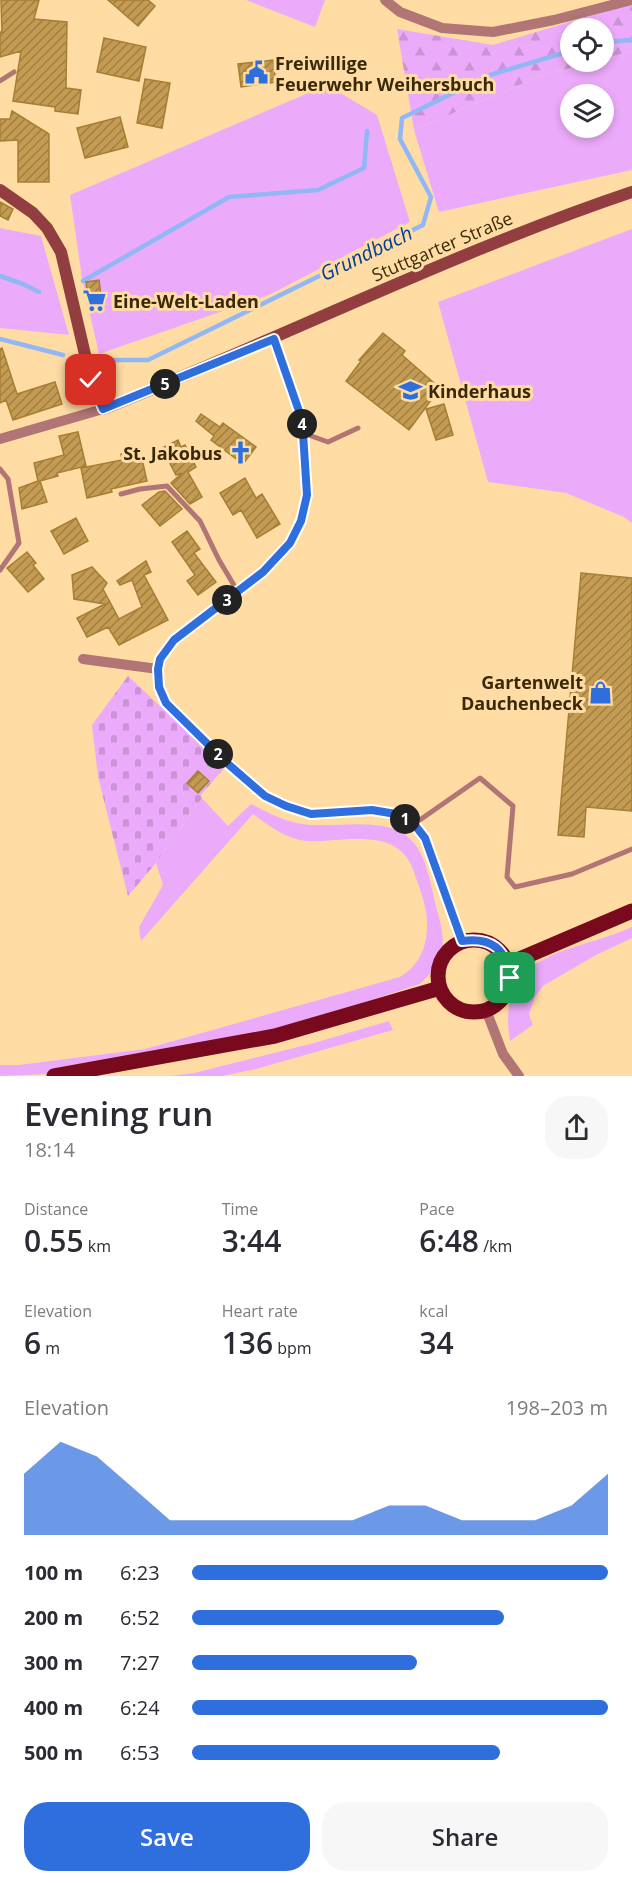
<!DOCTYPE html>
<html lang="en">
<head>
<meta charset="utf-8">
<style>
  :root { --surface:#fff; --page:#f7f7f7; --text:#2b2b33; --muted:#7c7c81; --accent:#2f6fdd }
  body { margin:0; font-family:"Open Sans",sans-serif; background:var(--page); color:var(--text); height:100vh; display:flex; flex-direction:column; font-size:22px; white-space:nowrap }
  * { box-sizing:border-box; margin:0 }
  p { font-size:20px; color:var(--muted) }
  .icon { flex:none; width:33px; height:33px; fill:none; stroke:currentColor; stroke-width:2; stroke-linecap:round; stroke-linejoin:round }
  .map { position:relative; height:1076px; overflow:hidden }
  .side { display:flex; flex-direction:column; background:var(--surface); flex:1 }
  .side>* { flex:none }
  .tools { position:absolute; left:560px; top:18px; display:grid; gap:12px }
  .tools a { display:grid; place-items:center; width:54px; height:54px; border-radius:50%; background:var(--surface); box-shadow:0 3px 9px #0003; font-size:30px }
  .pin { position:absolute; display:grid; place-items:center; width:51px; height:51px; color:#fff; margin:-26px; border-radius:12px; box-shadow:0 3px 9px #0006 }
  .km { position:absolute; width:30px; height:30px; margin:-15px; border-radius:50%; background:#222; color:#fff; font-size:16px; line-height:30px; text-align:center }
  .round { display:grid; place-items:center; flex:none; width:63px; height:63px; border-radius:24px; background:var(--page) }
  .summary { display:flex; align-items:center; justify-content:space-between; height:102px; padding:0 24px }
  h1 { font-size:33px; font-weight:600; line-height:45px }
  .figures { display:grid; grid-template-columns:repeat(3,1fr); gap:9px; height:102px; padding:6px 24px }
  .figures div { display:grid; align-content:center }
  .figures b { font-size:30px; font-weight:600 }
  .figures small { font-size:16px; font-weight:400 }
  .figures p { font-size:16px }
  .chart { height:168px; padding:12px 24px }
  .chart p { display:flex; justify-content:space-between }
  .chart svg { width:100%; height:108px; margin-top:6px; fill:var(--accent); opacity:.7 }
  .primary-button { display:flex; gap:12px; margin-top:auto; padding:12px 24px }
  .primary-button a { flex:1; height:69px; border-radius:24px; background:var(--accent); color:#fff; font-size:24px; font-weight:600; line-height:69px; text-align:center }
  .primary-button a+a { background:var(--page); color:var(--text) }
  ul { padding:0 24px; list-style:none; font-size:20px }
  li { display:grid; grid-template-columns:96px 72px 1fr; align-items:center; height:45px }
  li i { height:15px; border-radius:8px; background:var(--accent) }
  .map>svg:first-child { display:block }
  .grass { fill:#ecabfa; fill-rule:evenodd }
  .forest { fill:url(#forest-firs) }
  .cemetery { fill:url(#cemetery-stones) }
  .lines { fill:none; stroke-linecap:round; stroke-linejoin:round }
  .stream { stroke:#91b7f6; stroke-width:4.5 }
  .building { fill:url(#building-hatch); stroke:#a67e33; stroke-width:1.5 }
  .lane { stroke:#b07574; stroke-width:5 }
  .street { stroke:#b07574; stroke-width:10 }
  .secondary { stroke:#923e41; stroke-width:12 }
  .primary { stroke:#79091d; stroke-width:15 }
  .route-casing { stroke:#fff; stroke-width:12 }
  .route { stroke:#2f6fdd; stroke-width:8 }
  .labels { text-anchor:middle; dominant-baseline:central; stroke-width:6; stroke-linejoin:round; paint-order:stroke }
  .poi-label { font-size:18px; font-weight:bold; fill:#3a2909; stroke:#ffdca3; text-anchor:start }
  .street-label { font-size:18px; fill:#3a2909; stroke:#ffdca3 }
  .water-label { font-size:20px; font-style:italic; fill:#033d96; stroke:#ffdca3 }
</style>
</head>
<body>
<div class="map">
<svg width="632" height="1076" viewBox="0 0 632 1076">
  <defs>
    <pattern id="forest-firs" width="22" height="20" patternUnits="userSpaceOnUse" patternTransform="scale(1.5)"><rect width="22" height="20" fill="#ecabfa"/><path d="M5 1l3.5 6h-7zM16 11l3.5 6h-7z" fill="#cb93d5"/></pattern>
    <pattern id="cemetery-stones" width="16" height="16" patternUnits="userSpaceOnUse" patternTransform="scale(1.5)"><rect width="16" height="16" fill="#ecabfa"/><path d="M2 7V4a2 2 0 0 1 4 0v3zM10 15v-3a2 2 0 0 1 4 0v3z" fill="#cb93d5"/></pattern>
    <pattern id="building-hatch" width="6" height="6" patternUnits="userSpaceOnUse" patternTransform="scale(1.5)"><rect width="6" height="6" fill="#c49b52"/><path d="M-1 1l2-2M0 6l6-6M5 7l2-2" fill="none" stroke="#a07e42"/></pattern>
  </defs>
  <rect width="100%" height="100%" fill="#ffdca3"/>
  <path class="grass" d="M246,0h79l-10,27z
    M632,51v119l-193,42 -25,-82 126,-54 54,-14h9v-3zM570,94h33v34h-33z
    M327,85l50,30 33,107 -141,73 -170,59 -17,-76 -12,-83z
    M0,228l41,8 28,99 -69,-7z
    M632,229v294l-8,-6 -58,-24 -78,-11 -50,-180z
    M202,798l26,28 23,-22c16,8 32,17 51,20 32,5 87,-10 110,17 16,17 19,47 25,69 10,34 9,49 -17,74l-127,42 -245,48 -48,2v-11h19l126,-16 255,-72c20,-12 28,-32 27,-55 0,-15 -6,-30 -11,-44 -2,-6 -4,-12 -7,-17 -19,-34 -72,-18 -103,-20 -20,-2 -38,-16 -53,-27l-112,127 -2,-14 24,-42 -7,-22z
    M632,927v11l-36,17 -53,31 -8,11 -6,17 4,11 -23,16c-15,-91 62,-87 122,-114z
    M389,1021l4,9 -137,39 -34,7h-52l24,-3 120,-30z"/>
  <path class="forest" d="M632,3v48l-29,8v-31h-33v34h24l-54,14 -126,54 -17,-101 96,16z"/>
  <path class="cemetery" d="M128,676l97,91 -24,28 1,3 -46,65 -28,33 -30,-119 -6,-52z"/>
  <g class="lines">
    <path class="stream" d="M603,42l29,-2
      M0,276l23,8 16,8
      M83,281l146,-84 89,-7 46,-22 3,-37
      M0,339l63,16
      M102,360h46l275,-135 8,-28 -31,-58 2,-21 88,-43 80,-24"/>
  </g>
  <path class="building" d="M1,0h38l-5,19 33,3 -1,66 15,2 -3,24 -23,-3v-4l-42,-6 8,-50 -21,6v-25h2z
    M108,0h40l7,6 -17,20z
    M104,38l42,9 -7,34 -42,-9z
    M273,60l3,22 -35,5 -3,-23z
    M145,79l25,4 -8,45 -25,-5z
    M12,111l37,23v48h-31v-42l-18,1v-22h10z
    M120,117l8,30 -43,11 -8,-30z
    M0,202l13,7 -5,11 -8,-4z
    M99,280l2,15 -13,2 -2,-15z
    M383,333l22,18 -3,4 38,33 -31,42 -63,-49 15,-20 -2,-1z
    M2,348l15,46 38,-12 7,22 -49,16 -7,-20 -6,3v-54z
    M444,404l9,31 -17,5 -10,-31z
    M201,414l19,13 3,-4 33,24 -13,17 -32,-24 3,-4 -18,-15z
    M78,432l8,34 -29,7 1,3 -18,5 7,21 -25,7 -3,-21 19,-7 -4,-18 30,-8 -5,-19z
    M178,440l3,7 4,-2 11,22 -8,5 14,25 -12,7 -19,-21 11,-10 -6,2 -14,-27z
    M140,450l7,31 -36,8 1,3 -25,6 -6,-30 41,-8 -1,-6z
    M245,478l11,20 6,-4 18,30 -23,14 -16,-28 -8,5 -13,-22z
    M165,491l17,18 -22,17 -18,-21 17,-13z
    M76,518l12,23 -24,13 -13,-23z
    M187,531l13,18 -6,4 22,29 -18,13 -11,-14 8,-6 -23,-33z
    M27,552l9,11 -3,2 11,14 -16,13 -21,-24z
    M146,561l5,11 -7,3 24,45 -49,25 -11,-18 -21,10 -10,-19 28,-14 -31,-5 -2,-24 20,-8 15,16 -4,6 16,30 23,-12 -10,-27 -12,5 -3,-4z
    M581,573l51,5v233l-46,-4 -2,30 -26,-2z
    M198,771l11,10 -11,12 -11,-10z"/>
  <g class="lines">
    <path class="lane" d="M0,81l14,-9
      M303,433l25,9 30,-14
      M0,469l8,10 11,64 -19,27
      M121,494l19,-5 27,-3 33,35 19,39 19,32
      M414,824l66,-46 33,28 -6,71 8,10 57,-13 60,-25"/>
    <path class="street" d="M385,0l15,12 42,16 51,4 61,-12 77,-20
      M274,339l26,75 3,19 4,62 -6,26 -12,22 -26,29 -89,68 -14,19 -2,10 1,18 7,16 62,61 37,32 21,10 25,8 60,-4 25,4 18,10 11,15 37,102
      M0,439l103,-30
      M83,659l75,10
      M486,1010l17,44 16,22"/>
    <path class="secondary" d="M0,190l33,23 14,15 14,24 30,128 12,29c177,-70 348,-156 529,-217"/>
    <path class="primary" d="M438 976a36 36 0 1 1 72 0a36 36 0 1 1-72 0Z
      M508,964l124,-53
      M54,1076l221,-40 165,-48"/>
  </g>
  <g class="lines">
    <defs>
      <path id="route" d="M91,380l12,29 171,-70 26,75 3,19 4,62 -6,26 -11,22 -27,29 -89,68 -14,19 -2,10 1,18 7,16 62,61 37,32 21,10 25,8 61,-4 24,4 18,10 11,14 37,103c29,-4 44,7 48,37"/>
    </defs>
    <use href="#route" class="route-casing"/>
    <use href="#route" class="route"/>
  </g>
  <defs>
    <symbol id="civic-bare" viewBox="-9 -9 18 18"><path d="M-.6-6.5H3V-4.5H.6V-3L4-1V1h2V6H-6V1h2V-1L-.6-3ZM-1.2 2.5V6h2.4V2.5Z" fill="#2f6fdd" stroke="#ffdca3" stroke-width="2.5" paint-order="stroke"/></symbol>
    <symbol id="supermarket-bare" viewBox="-9 -9 18 18"><path d="M-6-5.5h2.5l.6 2H6L4.5 2H-2.5L-4.4-4H-6ZM-1.5 3.2a1.3 1.3 0 1 0 .1 0ZM3 3.2a1.3 1.3 0 1 0 .1 0Z" fill="#2f6fdd" stroke="#ffdca3" stroke-width="2.5" paint-order="stroke"/></symbol>
    <symbol id="school-bare" viewBox="-9 -9 18 18"><path d="M0-5L7-2L0 1L-7-2ZM-4 1L0 2.5L4 1V4Q0 6-4 4Z" fill="#2f6fdd" stroke="#ffdca3" stroke-width="2.5" paint-order="stroke"/></symbol>
    <symbol id="church-bare" viewBox="-9 -9 18 18"><path d="M-1.2-6h2.4v3.5h3.3v2.4h-3.3V6h-2.4V-.1h-3.3v-2.4h3.3Z" fill="#2f6fdd" stroke="#ffdca3" stroke-width="2.5" paint-order="stroke"/></symbol>
    <symbol id="shop-bare" viewBox="-9 -9 18 18"><path d="M-5-2.5h2.3a2.7 3.5 0 0 1 5.4 0H5L5.5 6h-11ZM-1.5-2.5h3a1.5 2.3 0 0 0-3 0Z" fill="#2f6fdd" stroke="#ffdca3" stroke-width="2.5" paint-order="stroke"/></symbol>
  </defs>
  <g fill-rule="evenodd">
    <use href="#civic-bare" x="240" y="56" width="33" height="33"/>
    <use href="#supermarket-bare" x="78" y="284" width="33" height="33"/>
    <use href="#school-bare" x="394" y="374" width="33" height="33"/>
    <use href="#church-bare" x="224" y="436" width="33" height="33"/>
    <use href="#shop-bare" x="584" y="676" width="33" height="33"/>
  </g>
  <g class="labels">
    <g class="poi-label">
      <text x="275" y="63">Freiwillige<tspan x="275" dy="21">Feuerwehr Weihersbuch</tspan></text>
      <text x="113" y="301">Eine-Welt-Laden</text>
      <text x="428" y="391">Kinderhaus</text>
      <text x="222" y="453" text-anchor="end">St. Jakobus</text>
      <text x="583" y="682" text-anchor="end">Gartenwelt<tspan x="583" dy="21">Dauchenbeck</tspan></text>
    </g>
    <g class="street-label">
      <text transform="translate(442 246) rotate(-23)">Stuttgarter Straße</text>
    </g>
    <g class="water-label">
      <text transform="translate(366 253) rotate(-26)">Grundbach</text>
    </g>
  </g>
</svg>
<div class="tools">
<a><svg class="icon" aria-label="locate" viewBox="0 0 24 24"><circle cx="12" cy="12" r="6"/><path d="M12 2v4M12 18v4M2 12h4M18 12h4"/></svg></a>
<a><svg class="icon" aria-label="layers" viewBox="0 0 24 24"><path d="M12 4l9 5-9 5-9-5zM3 14l9 5 9-5"/></svg></a>
</div>
<div class="pin" style="left:510px;top:978px;background:#1e9e55"><svg class="icon" aria-label="arrive" viewBox="0 0 24 24"><path d="M6 21V4h12l-3 4 3 4H6"/></svg></div>
<div class="pin" style="left:91px;top:380px;background:#d93025"><svg class="icon" aria-label="check" viewBox="0 0 24 24"><path d="M5 12l5 5 9-10"/></svg></div>
<b class="km" style="left:405px;top:819px">1</b>
<b class="km" style="left:218px;top:754px">2</b>
<b class="km" style="left:227px;top:600px">3</b>
<b class="km" style="left:302px;top:424px">4</b>
<b class="km" style="left:165px;top:384px">5</b>
</div>
<section class="side">
<div class="summary"><div><h1>Evening run</h1><p>18:14</p></div><a class="round"><svg class="icon" aria-label="share" viewBox="0 0 24 24"><path d="M12 15V3M7 8l5-5 5 5M5 13v7h14v-7"/></svg></a></div>
<div class="figures">
<div><p>Distance</p><b>0.55<small> km</small></b></div>
<div><p>Time</p><b>3:44</b></div>
<div><p>Pace</p><b>6:48<small> /km</small></b></div>
</div>
<div class="figures">
<div><p>Elevation</p><b>6<small> m</small></b></div>
<div><p>Heart rate</p><b>136<small> bpm</small></b></div>
<div><p>kcal</p><b>34</b></div>
</div>
<div class="chart"><p><span>Elevation</span>198–203 m</p>
<svg viewBox="0 0 160 44" preserveAspectRatio="none"><path d="M0 44V19L10 6L20 12L30 25L40 38L50 38L60 38L70 38L80 38L90 38L100 32L110 32L120 38L130 38L140 38L150 32L160 19V44z"/></svg>
</div>
<ul>
<li><b>100 m</b>6:23<i style="width:100%"></i></li>
<li><b>200 m</b>6:52<i style="width:75%"></i></li>
<li><b>300 m</b>7:27<i style="width:54%"></i></li>
<li><b>400 m</b>6:24<i style="width:100%"></i></li>
<li><b>500 m</b>6:53<i style="width:74%"></i></li>
</ul>
<div class="primary-button"><a>Save</a><a>Share</a></div>
</section>
</body>
</html>
